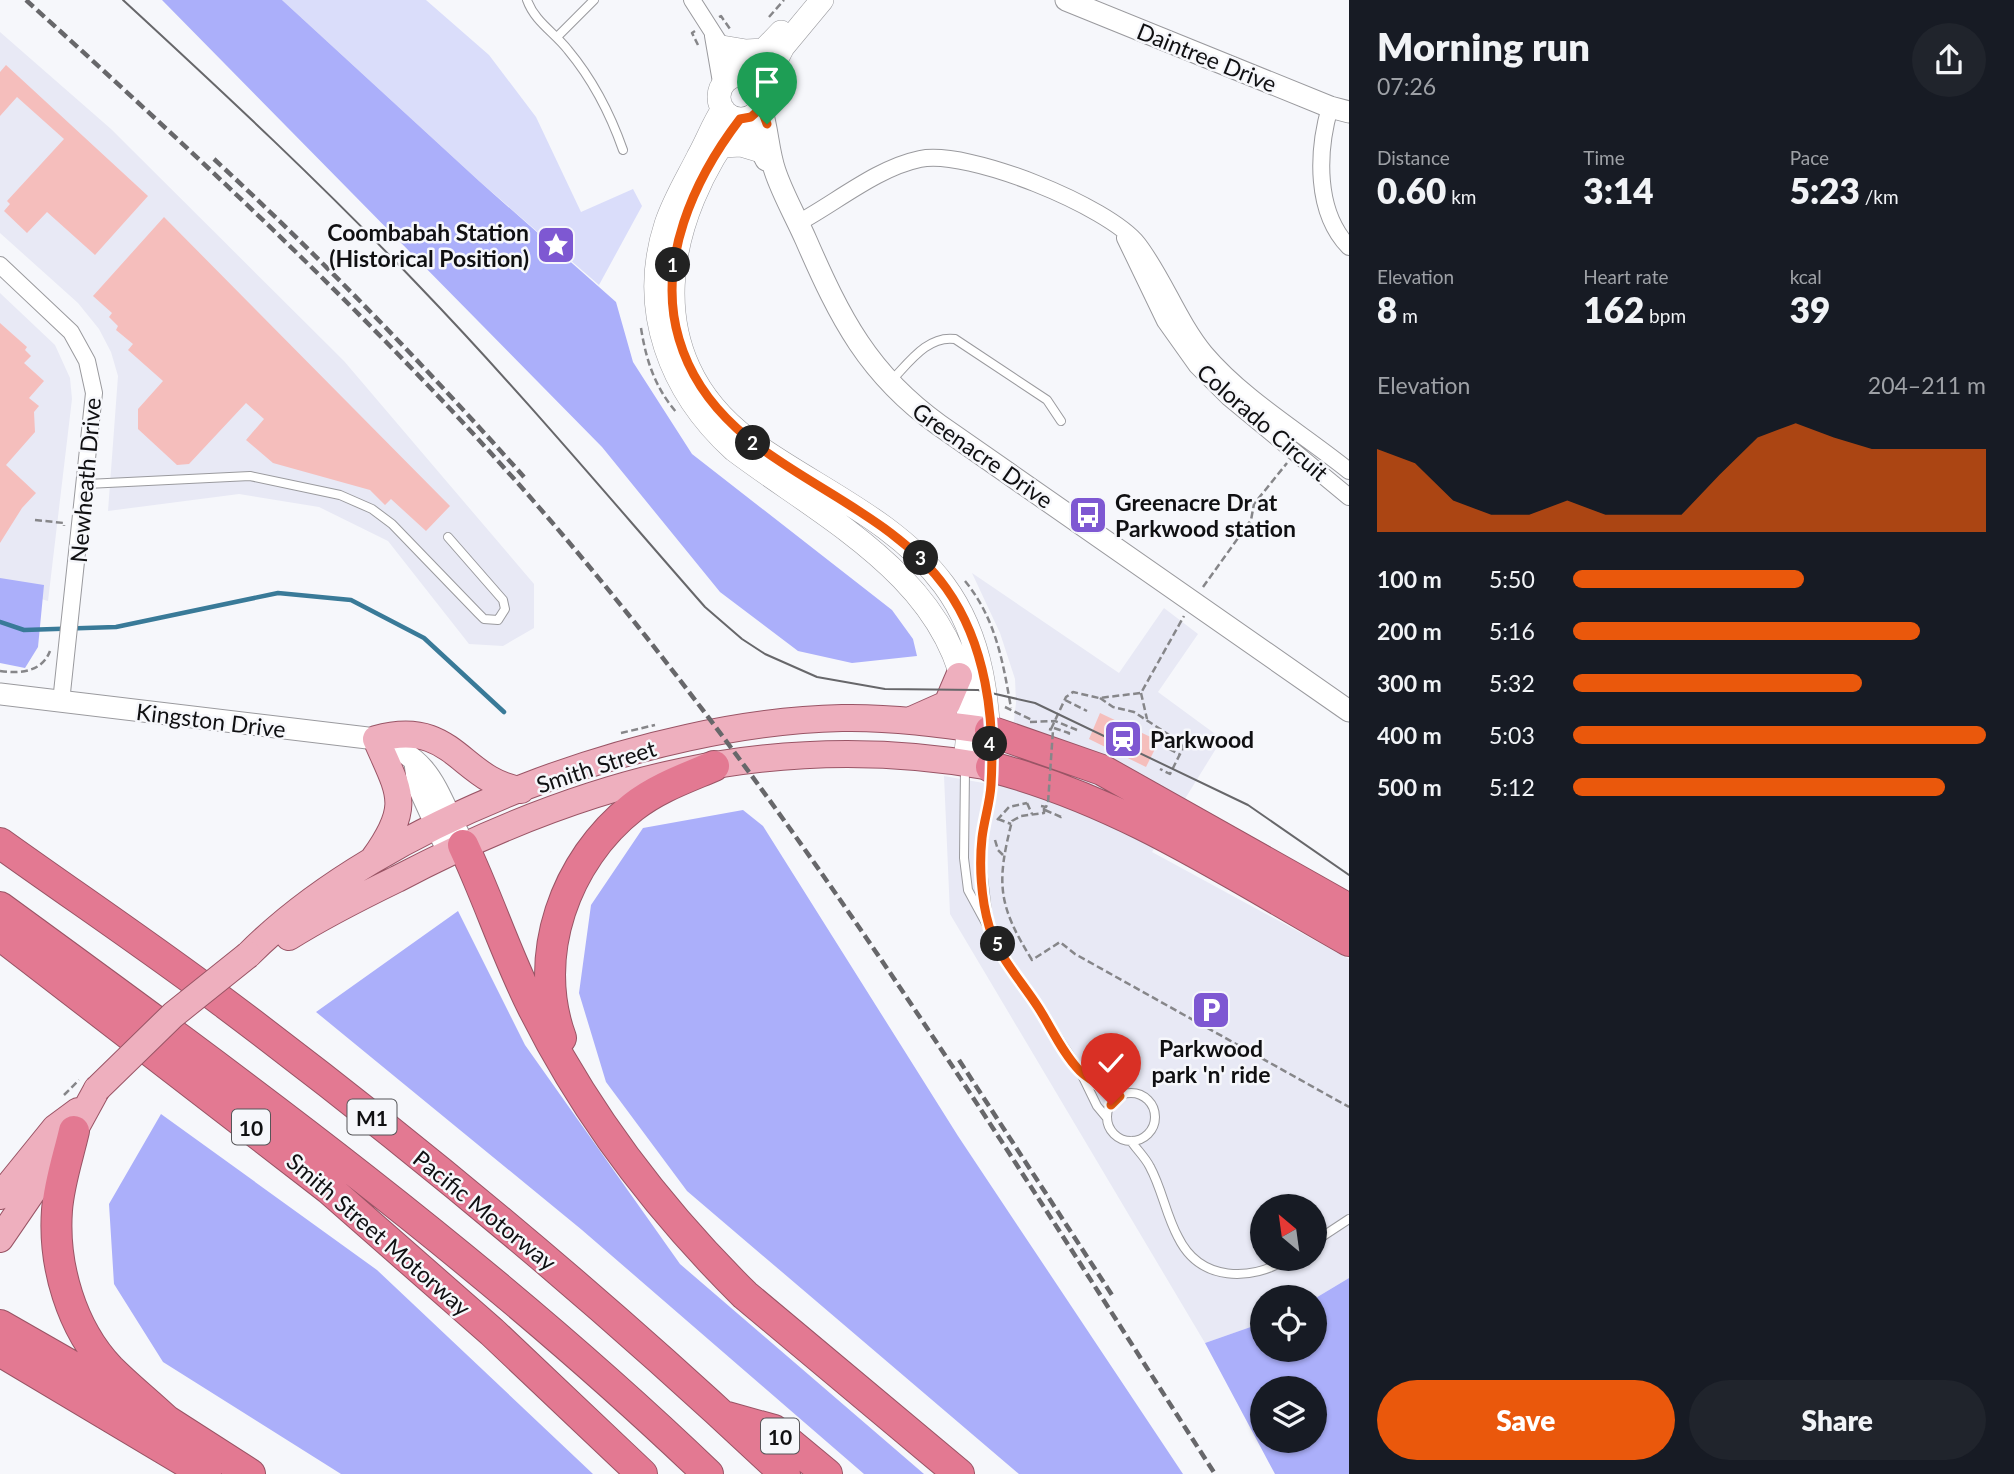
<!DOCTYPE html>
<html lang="en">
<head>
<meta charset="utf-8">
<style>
  :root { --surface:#171b24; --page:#20242c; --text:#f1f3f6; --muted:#9ea1a6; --accent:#ea580c }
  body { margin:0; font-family:Lato,sans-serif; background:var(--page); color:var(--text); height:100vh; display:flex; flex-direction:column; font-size:26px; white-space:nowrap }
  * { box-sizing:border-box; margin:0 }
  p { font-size:23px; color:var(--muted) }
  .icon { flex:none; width:38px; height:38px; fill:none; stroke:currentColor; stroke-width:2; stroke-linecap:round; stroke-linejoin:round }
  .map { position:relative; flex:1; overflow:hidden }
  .sheet { display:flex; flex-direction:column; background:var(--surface); width:665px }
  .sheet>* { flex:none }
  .needle { width:46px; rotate:331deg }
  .tools { position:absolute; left:1250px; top:1194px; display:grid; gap:14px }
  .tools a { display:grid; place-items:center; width:77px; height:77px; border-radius:50%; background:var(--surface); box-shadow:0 2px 5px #0004; font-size:35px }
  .pin { position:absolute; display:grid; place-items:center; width:60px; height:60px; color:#fff; margin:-72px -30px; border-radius:50% 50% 50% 0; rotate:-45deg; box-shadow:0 0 7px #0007 }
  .pin .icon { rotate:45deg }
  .km { position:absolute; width:35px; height:35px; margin:-18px; border-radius:50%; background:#222; color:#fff; font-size:19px; line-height:35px; text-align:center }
  .round { display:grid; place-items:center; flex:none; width:74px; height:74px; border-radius:37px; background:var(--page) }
  .summary { display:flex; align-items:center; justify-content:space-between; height:119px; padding:0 28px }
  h1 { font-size:38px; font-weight:800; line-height:52px }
  .metrics { display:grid; grid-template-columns:repeat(3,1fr); gap:10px; height:119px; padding:7px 28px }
  .metrics div { display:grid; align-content:center }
  .metrics b { font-size:35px; font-weight:800 }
  .metrics small { font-size:19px; font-weight:400 }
  .metrics p { font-size:19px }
  .chart { height:196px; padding:14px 28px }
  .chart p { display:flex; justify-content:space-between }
  .chart svg { width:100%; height:126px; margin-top:7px; fill:var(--accent); opacity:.7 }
  .primary-button { display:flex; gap:14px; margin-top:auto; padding:14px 28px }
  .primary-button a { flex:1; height:80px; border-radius:42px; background:var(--accent); color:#fff; font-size:28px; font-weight:800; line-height:80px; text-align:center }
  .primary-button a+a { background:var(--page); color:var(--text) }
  ul { padding:0 28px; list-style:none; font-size:23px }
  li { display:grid; grid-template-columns:112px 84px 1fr; align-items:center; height:52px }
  li i { height:18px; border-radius:9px; background:var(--accent) }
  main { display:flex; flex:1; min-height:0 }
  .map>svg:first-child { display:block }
  .built { fill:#e8e9f5; fill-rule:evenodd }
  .green { fill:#daddfa }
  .forest { fill:#abaffa; fill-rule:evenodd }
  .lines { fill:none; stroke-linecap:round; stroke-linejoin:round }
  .stream { stroke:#397a98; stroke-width:4.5 }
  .building { fill:#f5bebc }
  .service-casing { stroke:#9a9a9e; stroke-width:10 }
  .minor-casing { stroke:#9a9a9e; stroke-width:18 }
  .tertiary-casing { stroke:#9a9a9e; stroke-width:23 }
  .secondary-casing { stroke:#9a9a9e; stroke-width:24 }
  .primary-casing { stroke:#995465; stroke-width:28 }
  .motorway-casing { stroke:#995465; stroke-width:32 }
  .path { stroke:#868689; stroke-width:2.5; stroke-dasharray:7 3.5; stroke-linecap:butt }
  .service { stroke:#fff; stroke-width:8 }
  .minor { stroke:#fff; stroke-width:16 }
  .tertiary { stroke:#fff; stroke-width:21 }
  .secondary { stroke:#fff; stroke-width:23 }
  .primary { stroke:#eeafbe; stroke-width:26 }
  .motorway { stroke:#e37992; stroke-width:30 }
  .tram { stroke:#67676a; stroke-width:2 }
  .rail { stroke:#67676a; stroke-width:4.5; stroke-dasharray:10 5; stroke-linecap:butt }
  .primary-bridge-casing { stroke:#995465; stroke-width:28; stroke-linecap:butt }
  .path-bridge { stroke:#868689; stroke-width:2.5; stroke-dasharray:7 3.5; stroke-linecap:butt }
  .primary-bridge { stroke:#eeafbe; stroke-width:26 }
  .route-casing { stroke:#fff; stroke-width:14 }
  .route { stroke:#ea580c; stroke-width:9 }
  .labels { text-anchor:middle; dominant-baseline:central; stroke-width:5; stroke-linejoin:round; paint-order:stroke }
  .shield { fill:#f6f7fb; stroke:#555558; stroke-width:2 }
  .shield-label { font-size:21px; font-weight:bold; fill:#101012 }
  .street-label { font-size:23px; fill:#101012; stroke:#f6f7fb }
  .poi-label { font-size:23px; font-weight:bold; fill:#101012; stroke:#f6f7fb; text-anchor:start }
</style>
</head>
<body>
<main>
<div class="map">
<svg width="1349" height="1474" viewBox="0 0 1349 1474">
  <rect width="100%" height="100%" fill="#f6f7fb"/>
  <path class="built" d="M0,32l111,97 233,232 190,223v44l-31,18 -34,-2 -81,-103 -69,-34 -80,-13 -131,17 10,-135 -7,-24 -12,-23 -21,-26 -78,-70z
    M0,293l55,52 15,33 2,21 -24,202 -48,-14z
    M972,573l147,100 45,-65 34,26 -40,58 64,47 -70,113 197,107v319l-35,21v-2h-52v26l-57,20 -255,-429 -6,-138 62,11 10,-84 -1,-24 -15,-46zM1262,1206h52v52h-52z"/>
  <path class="green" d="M282,0h144l63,55 47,62 45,95 52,-23 9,17 -43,79 -120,-104z"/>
  <path class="forest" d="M162,0h120l197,181 137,121 17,60 59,92 200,156 21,29 4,17 -65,7 -54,-12 -78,-59 -118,-145z
    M0,578l44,7 -6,62 -13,21 -25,-5z
    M743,810l20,16 195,310 225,338h-164l-332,-283 -81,-109 -27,-89 12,-88 52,-77z
    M458,911l67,134 155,219 244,210h-60l-282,-244 -266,-218z
    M161,1114l216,156 216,204h-252l-178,-112 -49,-78 -5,-80z
    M1349,1278v196h-74l-70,-131 57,-20v26h52v-50zM1262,1388h52v52h-52z"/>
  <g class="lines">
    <path class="stream" d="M0,622l24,8 92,-3 162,-34 73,7 73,38 80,74"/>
  </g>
  <path class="building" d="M6,65l142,131 -53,59 -48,-43 -20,21 -23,-22 6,-7 -3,-3 57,-62 -47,-42 -17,19v-44z
    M164,217l286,289 -24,25 -35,-32 -6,6 -15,-15 -97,-27 -27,-23 18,-21 -18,-16 -57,61 -12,1 -39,-36v-20l25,-28 -35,-31 5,-6 -17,-14 2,-4 -9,-9 3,-4 -19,-17z
    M0,323l27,24 -2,3 6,6 -7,7 20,18 -15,17 10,8 -5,6 1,20 -29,33 30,28 -14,15 -22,35z
    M1100,713l59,28 -13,26 -57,-28z"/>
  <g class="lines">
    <defs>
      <path id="service" d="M527,0c8,22 27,32 41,50 25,30 42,63 55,100
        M557,37l37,-37
        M890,382c18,-18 37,-47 65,-43l92,61 14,21
        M87,484l163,-8 90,19 32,14 20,15 86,89 6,6 14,1 7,-11 -2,-9 -55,-63
        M965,769l-1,89 4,32 32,59 80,122 17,35 10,12
        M988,920l-7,-60 10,-87
        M1080,1071l40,25
        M1107 1117a24 24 0 1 1 48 0a24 24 0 1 1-48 0Z
        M1131,1141c6,9 14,16 19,26 12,22 16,48 28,70 22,45 73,45 111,21
        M1314,1242l35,-23"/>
      <path id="minor" d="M692,0l48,75
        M713,36l9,52
        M1330,107c-13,45 -15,105 19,140
        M798,223c39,-21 79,-55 122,-64 48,-10 188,47 218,85 26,34 40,76 67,109 39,46 97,80 144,118
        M1125,238l40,83 32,45 31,31 121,100
        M0,265l71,67 16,29 7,32 -33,309"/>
      <path id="tertiary" d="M1066,0l264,107 19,5
        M761,108c7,21 7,43 14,63 8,24 21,46 31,69 34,78 62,134 133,185l410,286
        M745,119l21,41
        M0,694l376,45c54,19 59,48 82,94
        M415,763l3,23 30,66"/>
      <path id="secondary" d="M722,47l24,4 19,-1
        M719 97a22 22 0 1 1 44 0a22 22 0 1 1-44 0Z
        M745,75l9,-15 27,-28
        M762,88l21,-41 39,-47
        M723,109c-10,15 -16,32 -25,48 -11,22 -24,43 -32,67 -28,85 4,168 68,226 90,68 216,129 233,253 3,20 0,39 -2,59
        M740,119c-76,98 -105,236 9,321 64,47 146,79 195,145 40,54 44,117 47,182
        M722,146l19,-1 20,6"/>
      <path id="primary" d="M911,720l36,-16 12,-28
        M374,858c38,-53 26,-64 2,-119 78,-22 84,42 145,51
        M289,937c35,-22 71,-40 108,-58 190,-100 379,-151 594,-112
        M248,955c135,-136 404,-233 594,-237 50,-1 99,6 148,13
        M0,1196l55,-68 23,-17
        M0,1239l74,-108 23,-42"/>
      <path id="motorway" d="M990,731l112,39 247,139
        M991,767c132,34 241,108 358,174
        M0,843c74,53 150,104 223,159 196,147 384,304 562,472
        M463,845c25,53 43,109 69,161 54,109 127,204 213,289l214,179
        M0,907c244,178 489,357 708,567
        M0,935l329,254 163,143 150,142
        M561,1038c-30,-82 4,-178 72,-231 24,-19 53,-29 81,-41
        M74,1131c-6,26 -15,52 -17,79 -4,55 14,118 53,159 18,18 38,34 56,51
        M0,1325l166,95 84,54
        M0,1351l206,123
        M727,1417l47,13 53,44"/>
    </defs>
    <use href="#service" class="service-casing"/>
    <use href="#minor" class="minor-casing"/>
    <use href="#tertiary" class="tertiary-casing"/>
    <use href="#secondary" class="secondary-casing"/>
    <use href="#primary" class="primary-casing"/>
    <use href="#motorway" class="motorway-casing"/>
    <path class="path" d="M719,17l2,-1 9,13
      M769,17l15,-17
      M695,31l-3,2 6,12
      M641,328c5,32 14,60 36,85
      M35,520l29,3v3
      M965,581c31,38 38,81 46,127
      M1203,587l48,-67 3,-16 33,-41
      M0,671c20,3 42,1 50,-20
      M1141,693l6,26
      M1100,698l13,9 21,5 46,30 3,6 -13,26 -10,-5
      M1065,700l22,11
      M1005,707l27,13
      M1030,722l25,-1 22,9
      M1054,728l15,5 -1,4
      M1051,729l15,-32 7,-5 26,6 42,-5 43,-77
      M621,733l34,-8
      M1169,749l10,5
      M1027,803l5,11
      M1044,808v5l-23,3 -9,5c-16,63 -14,84 20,139l28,-18 15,12 274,153
      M1045,810l16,7 2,-3
      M998,819l13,5
      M997,820l12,-13 18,-4
      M995,840l3,10 7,7
      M64,1095l15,-15"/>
    <use href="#service" class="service"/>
    <use href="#minor" class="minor"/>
    <use href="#tertiary" class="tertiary"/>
    <use href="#secondary" class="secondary"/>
    <use href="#primary" class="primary"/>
    <use href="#motorway" class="motorway"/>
    <path class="tram" d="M123,0c101,93 202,187 297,287 99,103 191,213 285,320l37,32 23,15 52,23 68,12 93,1 57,13 213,102 101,70"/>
    <path class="rail" d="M26,0c188,171 377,346 541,540 245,290 443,616 648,934
      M214,159c109,101 211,207 310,318
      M959,1060l153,235"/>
    <defs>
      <path id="primary-bridge" d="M97,1089l76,-74 75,-60"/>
    </defs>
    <use href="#primary-bridge" class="primary-bridge-casing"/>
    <path class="path-bridge" d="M1041,806l5,1 2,-4 5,-73 -4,-1"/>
    <use href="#primary-bridge" class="primary-bridge"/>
  </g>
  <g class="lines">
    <defs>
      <path id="route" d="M767,124l-6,-16 -10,9 -11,2c-46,60 -84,143 -61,220 38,130 194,147 267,249 40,56 49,130 45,197 -1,18 -7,35 -9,53 -3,27 -1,61 7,88 8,29 33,56 49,81 13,20 25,47 42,64 11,11 27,17 40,25l-9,9"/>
    </defs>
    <use href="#route" class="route-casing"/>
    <use href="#route" class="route"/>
  </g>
  <defs>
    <symbol id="sight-square" viewBox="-11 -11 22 22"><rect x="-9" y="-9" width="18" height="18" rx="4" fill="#7e58d2" stroke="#f6f7fb"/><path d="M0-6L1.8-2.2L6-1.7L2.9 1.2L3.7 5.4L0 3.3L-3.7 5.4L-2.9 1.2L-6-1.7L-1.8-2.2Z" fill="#fff"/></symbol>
    <symbol id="bus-square" viewBox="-11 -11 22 22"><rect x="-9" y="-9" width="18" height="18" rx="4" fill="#7e58d2" stroke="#f6f7fb"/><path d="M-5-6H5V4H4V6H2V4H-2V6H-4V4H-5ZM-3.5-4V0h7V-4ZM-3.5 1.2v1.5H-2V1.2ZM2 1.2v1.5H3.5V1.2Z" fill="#fff"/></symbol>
    <symbol id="station-square" viewBox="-11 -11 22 22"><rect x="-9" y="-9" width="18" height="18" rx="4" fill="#7e58d2" stroke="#f6f7fb"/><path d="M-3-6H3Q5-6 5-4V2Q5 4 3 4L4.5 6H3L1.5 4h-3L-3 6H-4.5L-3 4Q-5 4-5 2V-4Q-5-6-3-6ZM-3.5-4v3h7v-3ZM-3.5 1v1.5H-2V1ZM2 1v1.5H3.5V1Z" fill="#fff"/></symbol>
    <symbol id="parking-square" viewBox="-11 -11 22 22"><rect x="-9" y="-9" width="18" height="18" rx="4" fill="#7e58d2" stroke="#f6f7fb"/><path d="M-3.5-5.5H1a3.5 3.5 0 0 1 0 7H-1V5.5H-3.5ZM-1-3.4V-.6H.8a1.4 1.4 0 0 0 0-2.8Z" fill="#fff"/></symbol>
  </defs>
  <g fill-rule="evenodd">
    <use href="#sight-square" x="534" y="223" width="44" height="44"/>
    <use href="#bus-square" x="1066" y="493" width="44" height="44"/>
    <use href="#station-square" x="1101" y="717" width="44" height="44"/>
    <use href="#parking-square" x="1189" y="988" width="44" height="44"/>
  </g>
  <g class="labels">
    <g class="shield">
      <rect x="347.5" y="1099.5" width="49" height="35" rx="5"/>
      <rect x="232" y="1109.5" width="38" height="35" rx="5"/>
      <rect x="761" y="1418.5" width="38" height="35" rx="5"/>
    </g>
    <g class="shield-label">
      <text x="372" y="1117">M1</text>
      <text x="251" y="1127">10</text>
      <text x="780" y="1436">10</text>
    </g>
    <g class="street-label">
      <text transform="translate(1207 57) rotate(22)">Daintree Drive</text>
      <text transform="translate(1263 422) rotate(41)">Colorado Circuit</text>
      <text transform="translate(983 455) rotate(35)">Greenacre Drive</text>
      <text transform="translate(85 480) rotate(-85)">Newheath Drive</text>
      <text transform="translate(211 720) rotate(7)">Kingston Drive</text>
      <text transform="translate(596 766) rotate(-18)">Smith Street</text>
      <text transform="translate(485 1210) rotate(39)">Pacific Motorway</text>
      <text transform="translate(379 1234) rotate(41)">Smith Street Motorway</text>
    </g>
    <g class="poi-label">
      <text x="529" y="232" text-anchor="end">Coombabah Station<tspan x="529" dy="26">(Historical Position)</tspan></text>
      <text x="1115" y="502">Greenacre Dr at<tspan x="1115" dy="26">Parkwood station</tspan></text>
      <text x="1150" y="739">Parkwood</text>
      <text x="1211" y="1048" text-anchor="middle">Parkwood<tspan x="1211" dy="26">park 'n' ride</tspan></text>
    </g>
  </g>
</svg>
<div class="tools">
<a><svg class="needle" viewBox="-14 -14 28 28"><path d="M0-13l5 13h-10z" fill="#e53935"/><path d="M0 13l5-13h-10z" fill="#9ea1a6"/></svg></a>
<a><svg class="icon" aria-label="locate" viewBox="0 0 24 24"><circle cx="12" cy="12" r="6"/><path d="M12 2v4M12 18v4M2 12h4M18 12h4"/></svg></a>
<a><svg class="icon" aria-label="layers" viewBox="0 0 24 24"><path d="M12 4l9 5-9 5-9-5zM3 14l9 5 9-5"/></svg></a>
</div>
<div class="pin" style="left:767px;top:124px;background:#1e9e55"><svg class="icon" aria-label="arrive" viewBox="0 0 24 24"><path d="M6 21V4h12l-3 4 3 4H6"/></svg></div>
<div class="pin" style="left:1111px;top:1105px;background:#d93025"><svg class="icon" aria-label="check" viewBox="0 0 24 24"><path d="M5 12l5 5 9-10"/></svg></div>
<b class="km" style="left:673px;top:265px">1</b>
<b class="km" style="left:753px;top:443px">2</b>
<b class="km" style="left:921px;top:558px">3</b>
<b class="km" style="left:990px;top:744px">4</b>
<b class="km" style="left:998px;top:944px">5</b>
</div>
<section class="sheet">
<div class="summary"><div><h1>Morning run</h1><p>07:26</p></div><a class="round"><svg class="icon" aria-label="share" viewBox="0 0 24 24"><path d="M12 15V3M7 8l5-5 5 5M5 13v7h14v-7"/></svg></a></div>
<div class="metrics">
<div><p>Distance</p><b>0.60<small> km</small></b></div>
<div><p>Time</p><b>3:14</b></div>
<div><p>Pace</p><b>5:23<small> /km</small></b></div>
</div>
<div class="metrics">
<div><p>Elevation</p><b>8<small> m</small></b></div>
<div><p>Heart rate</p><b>162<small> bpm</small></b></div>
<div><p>kcal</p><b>39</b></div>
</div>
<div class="chart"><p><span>Elevation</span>204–211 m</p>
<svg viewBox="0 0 160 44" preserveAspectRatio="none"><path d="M0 44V15L10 20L20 33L30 38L40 38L50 33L60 38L70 38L80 38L90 24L100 11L110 6L120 11L130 15L140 15L150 15L160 15V44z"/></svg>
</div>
<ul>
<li><b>100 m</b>5:50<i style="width:56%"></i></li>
<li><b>200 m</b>5:16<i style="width:84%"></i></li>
<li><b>300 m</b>5:32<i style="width:70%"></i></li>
<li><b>400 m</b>5:03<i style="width:100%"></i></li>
<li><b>500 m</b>5:12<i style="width:90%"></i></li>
</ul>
<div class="primary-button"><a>Save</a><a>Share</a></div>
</section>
</main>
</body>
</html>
